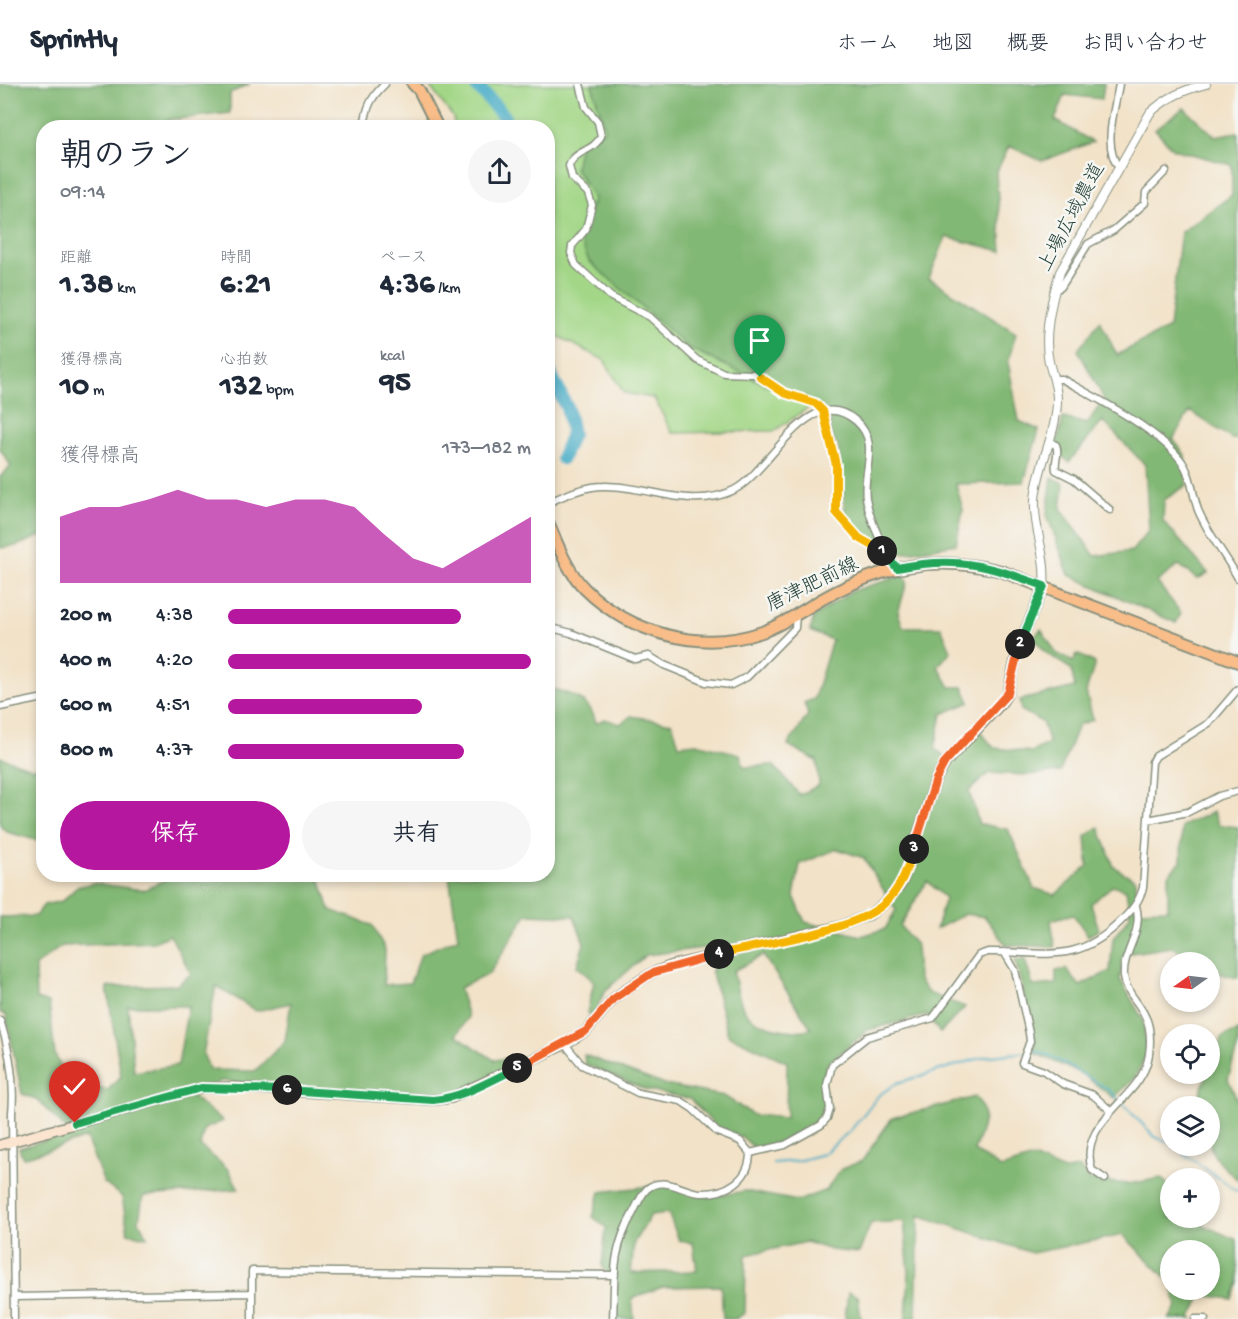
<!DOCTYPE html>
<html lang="ja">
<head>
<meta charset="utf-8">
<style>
  :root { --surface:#fff; --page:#f6f6f7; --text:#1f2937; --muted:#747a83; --line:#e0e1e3; --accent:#b5179e }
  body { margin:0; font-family:"Gochi Hand","Klee One",sans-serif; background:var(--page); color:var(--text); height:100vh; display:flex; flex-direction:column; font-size:22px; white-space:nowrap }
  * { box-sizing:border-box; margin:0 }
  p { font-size:20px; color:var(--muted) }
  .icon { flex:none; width:33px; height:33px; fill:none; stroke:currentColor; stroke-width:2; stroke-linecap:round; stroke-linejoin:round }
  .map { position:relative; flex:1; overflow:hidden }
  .sheet { position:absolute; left:36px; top:36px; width:519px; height:762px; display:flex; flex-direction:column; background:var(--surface); border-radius:24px; box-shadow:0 3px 9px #0003 }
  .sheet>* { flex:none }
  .needle { width:39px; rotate:256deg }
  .buttons { position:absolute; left:1160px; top:868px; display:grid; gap:12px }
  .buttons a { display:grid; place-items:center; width:60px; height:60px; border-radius:50%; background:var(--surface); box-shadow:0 3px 9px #0003; font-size:30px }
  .pin { position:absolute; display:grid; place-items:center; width:51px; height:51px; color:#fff; margin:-62px -26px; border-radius:50% 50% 50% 0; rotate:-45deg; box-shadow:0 0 6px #0007 }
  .pin .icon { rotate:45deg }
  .km { position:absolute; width:30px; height:30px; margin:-15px; border-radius:50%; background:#222; color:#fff; font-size:16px; line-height:30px; text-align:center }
  .round { display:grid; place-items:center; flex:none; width:63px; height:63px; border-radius:32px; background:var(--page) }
  .headline { display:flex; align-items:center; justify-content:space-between; height:102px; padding:0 24px }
  h1 { font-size:33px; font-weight:800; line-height:45px }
  .stats { display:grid; grid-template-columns:repeat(3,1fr); gap:9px; height:102px; padding:6px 24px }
  .stats div { display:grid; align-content:center }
  .stats b { font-size:30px; font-weight:800 }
  .stats small { font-size:16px; font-weight:400 }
  .stats p { font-size:16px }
  .chart { height:168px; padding:12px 24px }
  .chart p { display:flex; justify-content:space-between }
  .chart svg { width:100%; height:108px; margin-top:6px; fill:var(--accent); opacity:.7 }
  .primary-button { display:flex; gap:12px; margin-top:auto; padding:12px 24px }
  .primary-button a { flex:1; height:69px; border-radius:36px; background:var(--accent); color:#fff; font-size:24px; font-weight:800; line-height:69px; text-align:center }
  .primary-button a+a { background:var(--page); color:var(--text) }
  ul { padding:0 24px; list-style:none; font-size:20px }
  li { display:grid; grid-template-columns:96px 72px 1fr; align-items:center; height:45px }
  li i { height:15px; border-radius:8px; background:var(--accent) }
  header { display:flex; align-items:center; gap:36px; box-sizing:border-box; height:84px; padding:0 30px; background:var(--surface); border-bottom:2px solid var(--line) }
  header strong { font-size:28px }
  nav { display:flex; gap:33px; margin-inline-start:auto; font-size:21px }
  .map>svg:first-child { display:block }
  .green { fill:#a3d787; stroke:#618a5e; stroke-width:1.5 }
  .forest { fill:#82b874; stroke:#507a54; stroke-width:1.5; fill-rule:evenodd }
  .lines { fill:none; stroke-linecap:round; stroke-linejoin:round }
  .stream { stroke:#46acc6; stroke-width:2 }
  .river { stroke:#46acc6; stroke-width:14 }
  .minor-casing { stroke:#88907e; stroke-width:9 }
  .tertiary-casing { stroke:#88907e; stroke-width:10 }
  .secondary-casing { stroke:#88907e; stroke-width:12 }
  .primary-casing { stroke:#88907e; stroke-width:14 }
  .minor { stroke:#fff; stroke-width:6 }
  .tertiary { stroke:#fff; stroke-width:8 }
  .secondary { stroke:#fce5d0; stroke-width:9 }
  .primary { stroke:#f8bd89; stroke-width:10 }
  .split-1-casing { stroke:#fff; stroke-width:12 }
  .split-2-casing { stroke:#fff; stroke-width:12 }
  .split-3-casing { stroke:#fff; stroke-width:12 }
  .split-4-casing { stroke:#fff; stroke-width:12 }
  .split-5-casing { stroke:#fff; stroke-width:12 }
  .split-6-casing { stroke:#fff; stroke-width:12 }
  .split-7-casing { stroke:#fff; stroke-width:12 }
  .split-1 { stroke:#f5b400; stroke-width:8 }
  .split-2 { stroke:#22a559; stroke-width:8 }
  .split-3 { stroke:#f0652b; stroke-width:8 }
  .split-4 { stroke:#f5b400; stroke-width:8 }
  .split-5 { stroke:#f0652b; stroke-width:8 }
  .split-6 { stroke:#22a559; stroke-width:8 }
  .split-7 { stroke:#22a559; stroke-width:8 }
  .labels { text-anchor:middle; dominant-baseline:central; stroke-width:5; stroke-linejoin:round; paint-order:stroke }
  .street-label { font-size:20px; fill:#1f3d34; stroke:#f6f6f2 }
</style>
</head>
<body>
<header>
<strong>Sprintly</strong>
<nav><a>ホーム</a><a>地図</a><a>概要</a><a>お問い合わせ</a></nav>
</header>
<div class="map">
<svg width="1238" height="1235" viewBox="0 0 1238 1235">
  <rect width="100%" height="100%" fill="#f6f6f2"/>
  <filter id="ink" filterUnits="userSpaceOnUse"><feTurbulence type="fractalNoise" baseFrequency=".0167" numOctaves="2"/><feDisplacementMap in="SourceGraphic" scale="12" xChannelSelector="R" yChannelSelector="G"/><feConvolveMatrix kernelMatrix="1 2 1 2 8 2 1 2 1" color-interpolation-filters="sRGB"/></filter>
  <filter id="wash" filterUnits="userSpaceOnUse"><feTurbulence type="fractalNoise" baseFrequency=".008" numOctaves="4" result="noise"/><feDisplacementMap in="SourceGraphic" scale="24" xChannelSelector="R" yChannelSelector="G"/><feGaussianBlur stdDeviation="1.35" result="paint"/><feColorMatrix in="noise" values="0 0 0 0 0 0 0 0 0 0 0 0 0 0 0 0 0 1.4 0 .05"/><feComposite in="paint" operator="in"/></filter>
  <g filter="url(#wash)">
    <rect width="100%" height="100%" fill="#f2e2c8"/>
    <path class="green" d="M428,0h164l13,45 -25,16 14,54 -16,36 111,113 122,58 -37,25 -102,2 -18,-35 -30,-5 -20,-33 -49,-25 -7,-7v-200l-93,-1 -2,-10z"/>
    <path class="forest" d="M0,0h250l-20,9v20l-62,7v7l-124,1 -1,407 -27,11 -16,2v-71l11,-11 -11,-17z
      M592,0h512l-2,15 -37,-4 -10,25 38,22 -51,19 -33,-15 -13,27 6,78 -56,-14 -17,41 87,55 -8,29 11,59 20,9 -15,52 -68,2 7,26 -7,34 -60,10 -50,-33 -8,-75 -27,-40 -122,-58 -100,-87 -11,-26 16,-36 -19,-31 5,-23 25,-16z
      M1184,24l31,28 23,-4v307h-6l-42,-28 -17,28 12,16 2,30 -23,15 -1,21 45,52 -11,6 -18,-14 -22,17 24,31 -5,10 -107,-48 -22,-60 5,-38 12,7 -3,25 34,47 37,-5 17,-21 -4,-65 -42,-44 -34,41 -14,-11 8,-33 24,6 17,-25 -26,-49 22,-29 17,34 52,-27 12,-96 51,-37v-30l-59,-16 -18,-20z
      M904,491l3,7 -9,31 5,14h38l10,24 -13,15 12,21h13l7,15 -28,12 -7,35 14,10 31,-28 14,17 38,4 17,-9 -7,-21 -21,-12 -1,-10 55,-13 -4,-18 -26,-17 -11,-15 7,-8 15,24 17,9 4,-8 18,9 -9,29 7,28 -15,5 -18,47 -33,3 -38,-2 -20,18 10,33 29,5 26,59 21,7 33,-29 -2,-30 13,-9 15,40 22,13v30l32,-1v-34l13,-14 1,-35 31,-14 6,13 19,2v151l-29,-7v-8h-14l-22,-16 -50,7 -3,25 23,41 4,33 -12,24 -21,21 -32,-24 -47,-21 -2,-22 -18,-71 10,-1 8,27 23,-2v-13l10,-2 14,17 30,-15 3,-33 17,-22 -4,-26 -13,-5 -22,19 8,26 -11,6 -15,-22 -22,6 4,27 -49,-2 -21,-28 -20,-3 -29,15 9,-31 -18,-17 -27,45 16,19 2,34 10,14 37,14 -25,26 -13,-18 -59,15 -41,34 -4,18 4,21 -5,16 -40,23 -28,6 -12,-11 -23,-7 -29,-31 -44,-9 -61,-26 -1,-9 81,30 59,11 29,19 33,3 1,-56 -59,-27 -17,-65 22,-13 -4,-12 -83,10 -41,36 -12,24 -6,-2 7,-31 -17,-16 7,-23 -10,-27 -47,-2 -38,60 -30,14 9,29 -12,18 38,25 18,-2 3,7 -58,27 -29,4 -207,-15 -29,16 31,24 -19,8 -4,17 28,23 11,20 -96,7 -4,25 8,16 -19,-4 -6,-36 -18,-14 -18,-45 -63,20 -4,-10 51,-15 -34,-34 -14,-5 -16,-79 -6,-3v-95l35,-1 9,-11 18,-4 15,-14 16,-4 51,7 30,-15h145l11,35 42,15 13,24 -1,36 26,-2 11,-29 37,-16 -9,-63 99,-1v-186c22,5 42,10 48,35l9,-4 15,5 11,-8 41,7 7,22 17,-2 44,11 4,13 29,-2 27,30 19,-10 -2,-24 -29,-16 20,-30 -4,-12 10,-4 18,-59 -22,-9 4,-14 38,-26zM837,765l27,9 32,52 -11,19 -24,7 -56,-14 -11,-26 6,-32zM170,851l21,39 -14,11 -70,2 14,89 -13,14 -38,-7 -15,-28 -6,-52 -13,-4 -1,-33 27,-20 92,-4zM763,871l48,73c-17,8 -59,-2 -68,-20 -5,-11 -7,-26 -10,-37zM216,902l40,25 35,-8 -6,38 -30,30 -45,-1 -7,-16zM128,922h60l-10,59 -44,7z
      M0,673l34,12 9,-9v82l-36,-10 -7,-6z
      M1238,947v15l-10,33 10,23v78c-33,-30 -29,-29 -29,-73h-12l-1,-4 26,-66z
      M975,1013c17,18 5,34 -1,54l27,17 32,-10 31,13 15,-4 10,13 39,4 33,-6 9,9v31h28l7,8 32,14 1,42 -6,17 -30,-4 -11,22 2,2h-24l8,-12 -4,-17h36v-39h-39v31l-47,-47 -91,18 -113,-38 -3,104h-10l3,-46 -5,-52 -33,2 -12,30 -28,-3 -25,-8 -60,13 -1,58 -10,6h-12l-2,-33 -58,1 -31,11 2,21h-20l1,-32 -13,-22 4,-38 -13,-10 7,-25 70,-8 41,13 34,-6 53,10 28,-11 15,-21 21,-8 30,-43zM668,1129l11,27 14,3 4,28 -66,2 3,-31 17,-27z
      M848,1208l10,4 3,23h-16z"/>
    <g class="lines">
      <path class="stream" d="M1174,1062l64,46
        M773,1079l24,-2 26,-7 28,-24 28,-35 18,-12 87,-26 52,-6 13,4 59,34 47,48 15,6"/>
      <path class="river" d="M475,0l28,31 5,13
        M548,285l19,39 5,26 -10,24"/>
    </g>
  </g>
  <g filter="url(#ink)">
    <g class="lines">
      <defs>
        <path id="minor" d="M580,0l6,23 12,15 3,14c-7,16 -27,14 -32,30l3,12 16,15 4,12 -6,24 -14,17 -1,7 5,12 35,32 39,20 47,43 27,13 30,1 30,19 31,10 12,16 9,46v47l23,26 27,15
          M364,44c2,-20 7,-31 21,-44
          M1119,84c-17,-22 -4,-59 0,-84
          M1054,206l7,-3 27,-43 26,-14 31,-27 1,-11 20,-21
          M1054,295h8c36,20 93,49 118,80 12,15 12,34 18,51 10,24 28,46 40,68
          M1049,358l7,3c4,8 -2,16 0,25l18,9 36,31
          M548,419c16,-8 37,-17 56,-17 43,-1 87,25 130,4 36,-18 74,-110 122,-69 25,22 6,49 10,77 4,23 17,51 31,70
          M548,543l23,6 64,26 14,-3 15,9 42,17 25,3 16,-8 48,-49 1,-14
          M0,623l44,-9
          M1148,736l40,-8 31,-16 19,-5
          M1004,868l11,18 14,63 1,8 -8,22 22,8 19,13 30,11 18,16
          M0,936c10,31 15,62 12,93l2,206
          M565,960l17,21 56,28 43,8 12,8 24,23 23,9 10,12c0,27 -24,41 -50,40 -17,-1 -37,-18 -53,-4 -6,6 -10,16 -14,24 -22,39 -18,62 -20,106
          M750,1069l35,-8 36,-20 6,-7 3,-9 -3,-24 5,-20 35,-28 66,-19 46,-63 9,-3c56,-1 87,14 132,-30 11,-11 18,-18 23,-34l9,-126 4,-6 53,-33 29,-34
          M1105,1095l-13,-9c-15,-45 41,-68 54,-104 5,-14 6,-37 -1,-50 -6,-14 -19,-23 -21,-40 -2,-24 20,-44 12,-70
          M14,1213l238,-4
          M252,1235v-48l363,4
          M1195,1235h10"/>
        <path id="tertiary" d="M1044,502c3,-33 -11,-56 -9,-86 2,-33 21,-64 22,-98 1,-13 -5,-27 -8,-40 -6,-27 3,-64 11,-90l90,-159c17,-16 34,-23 56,-29"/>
        <path id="secondary" d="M0,1061l201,-57 28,-1 204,13 18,-2 114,-54 21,-13 27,-32 18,-13 21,-13 21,-8 167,-39 29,-11 16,-12 17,-20 34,-104 10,-17 53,-56 9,-13 10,-45 26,-62"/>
        <path id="primary" d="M413,0l6,6 19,38
          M548,438c10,23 19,49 37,67 46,45 116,64 177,43 22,-8 44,-24 64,-35 58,-32 111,-42 175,-26l237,91"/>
      </defs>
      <use href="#minor" class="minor-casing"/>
      <use href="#tertiary" class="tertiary-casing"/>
      <use href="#secondary" class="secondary-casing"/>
      <use href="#primary" class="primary-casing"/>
      <use href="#minor" class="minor"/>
      <use href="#tertiary" class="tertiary"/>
      <use href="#secondary" class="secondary"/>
      <use href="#primary" class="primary"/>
    </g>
  </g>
  <g class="lines" filter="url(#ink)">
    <defs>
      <path id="split-1" d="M760,293l24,16 31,10 8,8 13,54v47l23,26 23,13"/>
      <path id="split-2" d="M882,467l15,17c61,-12 89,-3 147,18l-24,58"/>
      <path id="split-3" d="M914,765l22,-70 9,-17 63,-69 12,-49"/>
      <path id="split-4" d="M719,870c42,-10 139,-23 167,-52 15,-15 21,-33 28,-53"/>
      <path id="split-5" d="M517,984l69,-37 27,-32 39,-26 67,-19"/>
      <path id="split-6" d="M287,1006l146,10c31,-3 57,-19 84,-32"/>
      <path id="split-7" d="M75,1039l126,-35 86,2"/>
    </defs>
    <use href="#split-1" class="split-1-casing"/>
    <use href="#split-2" class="split-2-casing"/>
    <use href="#split-3" class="split-3-casing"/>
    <use href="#split-4" class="split-4-casing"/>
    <use href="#split-5" class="split-5-casing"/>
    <use href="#split-6" class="split-6-casing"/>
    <use href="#split-7" class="split-7-casing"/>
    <use href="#split-1" class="split-1"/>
    <use href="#split-2" class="split-2"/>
    <use href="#split-3" class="split-3"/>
    <use href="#split-4" class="split-4"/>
    <use href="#split-5" class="split-5"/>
    <use href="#split-6" class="split-6"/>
    <use href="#split-7" class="split-7"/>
  </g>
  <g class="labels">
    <g class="street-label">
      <text transform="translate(1073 134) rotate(-62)">上場広域農道</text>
      <text transform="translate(813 502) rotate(-26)">唐津肥前線</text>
    </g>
  </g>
</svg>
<div class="buttons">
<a><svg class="needle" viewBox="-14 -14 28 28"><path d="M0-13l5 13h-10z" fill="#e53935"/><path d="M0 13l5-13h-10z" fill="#747a83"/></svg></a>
<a><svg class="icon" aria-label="locate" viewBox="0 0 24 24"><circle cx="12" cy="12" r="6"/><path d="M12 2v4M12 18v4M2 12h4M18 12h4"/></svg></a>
<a><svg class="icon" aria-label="layers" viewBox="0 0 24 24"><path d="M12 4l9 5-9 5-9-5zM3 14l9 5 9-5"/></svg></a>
<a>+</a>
<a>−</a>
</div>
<div class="pin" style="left:760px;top:293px;background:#1e9e55"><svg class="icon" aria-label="arrive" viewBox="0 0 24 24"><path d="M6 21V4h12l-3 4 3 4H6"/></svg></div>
<div class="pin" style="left:75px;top:1039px;background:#d93025"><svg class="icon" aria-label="check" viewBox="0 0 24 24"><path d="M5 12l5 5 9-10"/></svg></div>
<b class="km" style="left:882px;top:467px">1</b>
<b class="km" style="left:1020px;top:560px">2</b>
<b class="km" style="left:914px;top:765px">3</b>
<b class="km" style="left:719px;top:870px">4</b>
<b class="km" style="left:517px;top:984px">5</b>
<b class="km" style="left:287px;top:1006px">6</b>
<section class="sheet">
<div class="headline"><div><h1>朝のラン</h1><p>09:14</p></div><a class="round"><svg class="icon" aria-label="share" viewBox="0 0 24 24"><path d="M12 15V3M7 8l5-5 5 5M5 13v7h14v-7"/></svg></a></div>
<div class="stats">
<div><p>距離</p><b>1.38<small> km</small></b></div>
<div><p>時間</p><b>6:21</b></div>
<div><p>ペース</p><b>4:36<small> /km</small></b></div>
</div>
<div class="stats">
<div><p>獲得標高</p><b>10<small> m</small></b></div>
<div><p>心拍数</p><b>132<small> bpm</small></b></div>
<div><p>kcal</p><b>95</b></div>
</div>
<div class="chart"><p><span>獲得標高</span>173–182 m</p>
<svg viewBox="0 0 160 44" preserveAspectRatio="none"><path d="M0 44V17L10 13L20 13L30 10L40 6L50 10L60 10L70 13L80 10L90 10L100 13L110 24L120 34L130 38L140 31L150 24L160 17V44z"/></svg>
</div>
<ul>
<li><b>200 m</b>4:38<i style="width:77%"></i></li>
<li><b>400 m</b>4:20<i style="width:100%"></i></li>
<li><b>600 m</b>4:51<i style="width:64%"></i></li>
<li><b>800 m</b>4:37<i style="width:78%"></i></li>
</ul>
<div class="primary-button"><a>保存</a><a>共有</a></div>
</section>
</div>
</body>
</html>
